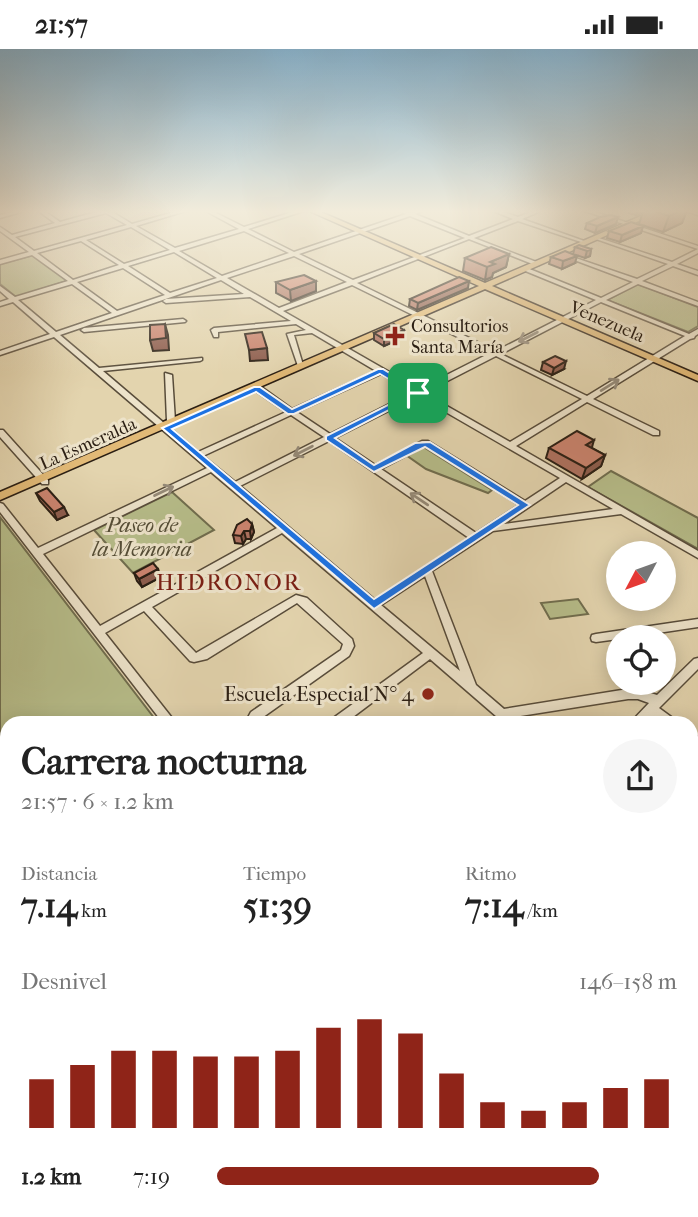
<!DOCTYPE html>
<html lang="es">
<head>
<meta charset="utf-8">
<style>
  :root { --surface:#fff; --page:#f6f6f6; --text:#222; --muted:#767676; --accent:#8f2418 }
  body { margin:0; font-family:"IM FELL French Canon",serif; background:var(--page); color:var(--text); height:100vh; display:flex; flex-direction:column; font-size:26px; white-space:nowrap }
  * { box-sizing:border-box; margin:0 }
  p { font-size:23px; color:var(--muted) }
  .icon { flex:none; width:38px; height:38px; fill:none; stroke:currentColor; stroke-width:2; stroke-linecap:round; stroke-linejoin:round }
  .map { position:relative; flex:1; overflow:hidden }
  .drawer { position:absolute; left:0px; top:667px; width:698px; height:502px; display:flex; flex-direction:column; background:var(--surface); border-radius:21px 21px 0 0; box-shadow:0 4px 18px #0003 }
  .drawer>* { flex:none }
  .needle { width:46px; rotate:229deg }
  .tools { position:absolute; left:606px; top:492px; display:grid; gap:14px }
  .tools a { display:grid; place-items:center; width:70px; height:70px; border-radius:50%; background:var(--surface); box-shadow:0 4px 18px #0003; font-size:35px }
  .pin { position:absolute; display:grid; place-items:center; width:60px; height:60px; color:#fff; margin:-30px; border-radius:14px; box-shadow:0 4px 10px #0006 }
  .round { display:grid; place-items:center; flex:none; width:74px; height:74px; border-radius:37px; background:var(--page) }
  .overview { display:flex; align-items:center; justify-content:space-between; height:119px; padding:0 21px }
  h1 { font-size:38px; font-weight:700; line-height:52px }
  .stats { display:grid; grid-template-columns:repeat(3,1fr); gap:10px; height:119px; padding:7px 21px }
  .stats div { display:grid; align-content:center }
  .stats b { font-size:35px; font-weight:700 }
  .stats small { font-size:19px; font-weight:400 }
  .stats p { font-size:19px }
  .chart { height:196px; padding:14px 21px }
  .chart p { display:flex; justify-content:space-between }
  .chart svg { width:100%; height:126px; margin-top:7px; stroke:var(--accent); stroke-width:6 }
  ul { padding:0 21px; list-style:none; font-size:23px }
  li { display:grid; grid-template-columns:112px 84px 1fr; align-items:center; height:52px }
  li i { height:18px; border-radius:9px; background:var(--accent) }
  .status { display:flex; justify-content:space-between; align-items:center; height:49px; padding:0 35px; background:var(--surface); direction:ltr }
  .status svg { height:19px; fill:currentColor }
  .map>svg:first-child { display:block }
  .green { fill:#b6bc89; stroke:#706d4e; stroke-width:2 }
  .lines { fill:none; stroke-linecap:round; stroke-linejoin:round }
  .minor-casing { stroke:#584c3a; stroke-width:3 }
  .major-casing { stroke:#2a1e13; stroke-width:3 }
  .minor { fill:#ede3ca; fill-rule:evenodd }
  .major { fill:#e2ba77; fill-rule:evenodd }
  .wall { fill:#ae715f; stroke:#2a1e13; stroke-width:2 }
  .shaded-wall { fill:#8d5c4d; stroke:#2a1e13; stroke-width:2 }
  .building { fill:#ca836e; stroke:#2a1e13; stroke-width:2 }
  .oneway { stroke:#958a78 }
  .route { fill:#1a73e8; stroke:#fff; stroke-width:2; fill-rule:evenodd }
  .poi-dot { fill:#8f2418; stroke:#ede3ca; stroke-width:2.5 }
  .labels { text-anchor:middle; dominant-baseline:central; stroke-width:6; stroke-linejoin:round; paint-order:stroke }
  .far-street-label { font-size:18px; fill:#2a1e13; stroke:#ede3ca }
  .far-poi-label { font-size:18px; fill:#2a1e13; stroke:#ede3ca; text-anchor:start }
  .park-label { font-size:21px; font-style:italic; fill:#544d36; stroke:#ede3ca }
  .poi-label { font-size:21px; fill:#2a1e13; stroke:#ede3ca; text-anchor:end }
  .neighbourhood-label { font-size:23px; letter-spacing:2px; fill:#7a1f14; stroke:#ede3ca }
</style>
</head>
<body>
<div class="status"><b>21:57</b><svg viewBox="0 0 49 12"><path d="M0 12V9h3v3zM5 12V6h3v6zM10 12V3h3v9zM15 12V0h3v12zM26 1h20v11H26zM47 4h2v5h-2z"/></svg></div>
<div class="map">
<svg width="698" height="1168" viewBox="0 0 698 1168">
  <rect width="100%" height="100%" fill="#e3d4ae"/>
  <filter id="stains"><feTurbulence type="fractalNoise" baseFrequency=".00286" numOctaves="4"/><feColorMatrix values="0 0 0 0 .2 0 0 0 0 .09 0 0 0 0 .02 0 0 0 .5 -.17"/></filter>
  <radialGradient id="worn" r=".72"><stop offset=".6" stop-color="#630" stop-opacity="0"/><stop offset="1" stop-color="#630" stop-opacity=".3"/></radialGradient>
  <path class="green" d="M34,206l36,25 -54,17 -16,-13v-20z
    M638,235l60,23v19l-10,6 -81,-32z
    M422,397l70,44 -4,3 -62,-24 -20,-14z
    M611,422l87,47v31l-110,-62z
    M172,443l42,38 -81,43 -39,-43z
    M0,468l158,206h-151v17l-7,-1z
    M578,550l10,15 -38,5 -9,-16z
    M0,736l7,1v425h194l3,6h-204z
    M691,844l7,6v107l-7,-6z"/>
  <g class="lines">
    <defs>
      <path id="minor" d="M20,161h8l-28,8v-3z
        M37,161h6l17,12 43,-12h6l23,14 49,-14h8l-53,16 39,22 64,-19 -35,-19h6l34,17 55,-17h8l-59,19 46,23 112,-38 -9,-4 13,3 15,-3 -10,4 54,22 44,-17 -22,-9h7l20,7 18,-7h7l-21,9 65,23v2l-69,-23 -44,17 65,25v2h-4l-66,-26 -112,44 139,68 100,-51 -73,-30v-2h4l74,30 32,-16 -72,-27v-2l76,26 31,-15 -72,-25v-2l76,25 26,-13 -116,-39h7l109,36v7l-21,11 21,7v4l-25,-9 -31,15 56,21v4l-60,-22 -32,16 83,34 9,-5v5l-3,2 -1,2 -4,1 -97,60 66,32v4h-6l-66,-33 -71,44 182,105v7l-77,-44 -128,17 -61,40 44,114 28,24 124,-20h10l19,6 37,-36 4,-1v11l-39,39 15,11 2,4h-15l-10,-7 -7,7h-14l19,-20 -11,-4h-10l-114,18 5,6h-15l-74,-64 -85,64h-15l2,-4 91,-66 -141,-120 -130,74 44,46 100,-58 11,3 45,41 2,7 -5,10 -90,64 -2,3h-12l6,-11 90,-62 2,-6 -46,-41 -90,56 -13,3 -4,-1 -46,-50 -39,22 71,90h-13l-163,-211v-9l3,1 35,44 169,-80 -153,-131 -54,18v-4l50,-17 -37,-32 -13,4v-4l9,-3 -9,-8v-5l15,11 53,-16 -36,-26 -32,9v-4l29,-8 -29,-21v-4l12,8 43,-12zM106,164l21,12 -93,26 -19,-14zM410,167l55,22 -112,42 -54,-26zM131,178l39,23 -46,14 -38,-24zM244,182l45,22 -67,23 -43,-25zM81,192l38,24 -46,15 -36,-27zM174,203l43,26 -47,15 -42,-27zM294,207l53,26 -68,26 -52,-30zM123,219l42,27 -48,16 -40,-29zM221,231l23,14 -78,5 -3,2 3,2 84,-6 41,24 -77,7 -3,2 3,7h4v-5l78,-8 10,6 -19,4 11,32 5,-1 -9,-30 18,-2 64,38 -84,38 -32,-23h-6v4l32,22 -88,40 -95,-81 97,-10 2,-1v-2l-103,10 -39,-33zM72,235l40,29 -56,19 -38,-32zM352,236l138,68 -71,36 -136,-78zM601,253l84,34 -98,60 -86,-42zM496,307l86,43 -72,43 -86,-49zM381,325l32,18 -83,42 -33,-22zM418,347l142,82 -35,23 -97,-60h-6l-47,24 -40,-27zM291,366l33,22 -89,45 -32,-26zM329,392l140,97 -94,62 -135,-114zM425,397l94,59 -43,28 -95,-64zM211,423l66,56 -177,98 -57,-72zM566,433l47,27 -109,15zM425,527l35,95 -79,-66z
        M686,161l12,2v3l-12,-4z
        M183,270l3,2 -1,1 -101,10 -3,-2 3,-2z
        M165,324l7,2 3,46 -4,2 -4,-2z
        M0,381h3l45,50v4h-6l-42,-47z
        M698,570v8l-67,10h-13v2l-22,3 -4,-1 -1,-3 1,-3 4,-1z
        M691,685l7,3v11l-7,-3z
        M568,1162h21l2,6h-21z"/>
      <path id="major" d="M307,161h9l169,73 170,-73h9l-172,76 206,89v6l-213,-92 -485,211v-8l479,-206z
        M0,689l7,1v14l-7,-1z
        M0,716l7,1v16l-7,-1z
        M691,755l7,1v16l-7,-1z
        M691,781l7,1v18l-7,-1z
        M698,1008v30l-7,3v-30z
        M698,1052v29l-7,3v-29z
        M591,1162h25l-2,6h-25z
        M621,1162h26l-2,6h-26z"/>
    </defs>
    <use href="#minor" class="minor-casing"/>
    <use href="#major" class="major-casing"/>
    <use href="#minor" class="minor"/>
    <use href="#major" class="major"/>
  </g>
  <path class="wall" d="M630,161h57l-5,13 -19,9 -24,-8 4,-12 -7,3 -7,-2z
    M587,174l29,1 -21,9 -10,-4z
    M643,177l-2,7 -21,9 -13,-4 2,-7z
    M575,198l16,2 -1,7 -5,2 -12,-4z
    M509,205l-3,13 -13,6 -1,4 -7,3 -22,-9 2,-13z
    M551,208l24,6 -13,6 -13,-5z
    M316,232v10l-25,10 -15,-8v-11z
    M468,239l-51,22 -8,-4 1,-7z
    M404,281v7l-20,9 -10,-6v-7z
    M543,313l21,7 -12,6 -11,-5z
    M549,399h43l13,7 -4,11 -19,13 -36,-21z
    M36,444l32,22 -11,5 -17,-19z
    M252,475l2,8 -3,7h-5l-3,5 -8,-1 -2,-8z
    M134,524l27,4 -19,10 -5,-6z"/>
  <path class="shaded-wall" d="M637,161h6v2l-7,3z
    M681,161h6l-5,13 -19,9 6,-16z
    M618,168l-2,7 -21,9 2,-7z
    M643,177l-2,7 -21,9 2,-7z
    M591,200l-1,7 -5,2 2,-7z
    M509,205l-3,13 -13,6 -1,4 -7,3 2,-13 3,-5z
    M577,207l-2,7 -13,6 1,-8z
    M316,232v10l-25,10 -1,-11z
    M469,232l-1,7 -51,22 1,-7z
    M165,275l3,11 1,15 -16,1 -3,-11z
    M404,281v7l-20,9v-7z
    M267,299l1,12 -18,1 -1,-11z
    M566,312l-2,8 -12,6 2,-7z
    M594,391l-3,11 -5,-6z
    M605,406l-4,11 -19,13 4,-11z
    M64,458l4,8 -11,5 -3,-8z
    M252,475l2,8 -3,7 -1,-8z
    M244,482l2,8 -3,5 -2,-8z
    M158,520l3,8 -19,10 -3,-8z
    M7,1076v10l-7,6v-11z"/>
  <path class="building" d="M651,161h30l-12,6z
    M611,166l7,2 -21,9 -10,-3 13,-6z
    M631,173l12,4 -21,9 -13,-4z
    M579,196l12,4 -4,2 -12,-4z
    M491,198l18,7 -19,8 5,2 -8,3 -22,-9z
    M565,202l12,5 -14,5 -12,-4z
    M304,226l12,6 -26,9 -14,-8z
    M459,228l10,4 -51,22 -8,-4z
    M165,275l1,14 -16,2v-15z
    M394,275l10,6 -20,9 -10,-6z
    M262,283l5,16 -18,2 -4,-16z
    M555,307l11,5 -12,7 -11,-6z
    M577,382l17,9 -8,5 19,10 -19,13 -37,-20z
    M47,439l17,19 -10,5 -18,-19z
    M247,470l5,5 -2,7h-6l-3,5 -8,-1 4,-10z
    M153,514l5,6 -19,10 -5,-6z
    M7,1037v39l-7,5v-39z
    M200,1162h11l-6,6h-2z
    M297,1162h35l4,6h-35z
    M387,1162h150l5,6h-89v-2l-17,-1 1,3h-51l2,-3z"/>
  <defs><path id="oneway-shaft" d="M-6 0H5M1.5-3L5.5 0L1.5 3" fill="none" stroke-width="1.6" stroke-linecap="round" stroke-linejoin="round" transform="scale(1.75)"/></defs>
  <g class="oneway">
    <use href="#oneway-shaft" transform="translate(528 288) rotate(153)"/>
    <use href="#oneway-shaft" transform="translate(610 336) rotate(-32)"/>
    <use href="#oneway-shaft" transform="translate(303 402) rotate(153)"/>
    <use href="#oneway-shaft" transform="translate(164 442) rotate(-26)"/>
    <use href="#oneway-shaft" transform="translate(419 450) rotate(-146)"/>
  </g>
  <linearGradient id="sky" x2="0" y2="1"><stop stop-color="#87b5d2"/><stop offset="0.5" stop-color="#f2ecdb"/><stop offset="1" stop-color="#f2ecdb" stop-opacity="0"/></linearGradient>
  <rect width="698" height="325" fill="url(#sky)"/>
  <path class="route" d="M378,320h5l39,24 -87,45 39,27 41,-22 15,-1 100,63 -156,104 -212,-181 92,-41h6l32,22zM380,325l32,19 -86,43v4l48,32 51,-25 93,58 -144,94 -202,-170 84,-37 32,22h6z"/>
  <g class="poi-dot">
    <path d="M391.5 276.5h7v7h7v7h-7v7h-7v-7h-7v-7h7z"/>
    <circle cx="428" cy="645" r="7"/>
  </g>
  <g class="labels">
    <g class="far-street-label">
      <text transform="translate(607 273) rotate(23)">Venezuela</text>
      <text transform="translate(88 395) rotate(-24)">La Esmeralda</text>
    </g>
    <g class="far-poi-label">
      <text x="411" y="277">Consultorios<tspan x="411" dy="21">Santa María</tspan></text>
    </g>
    <g class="park-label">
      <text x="142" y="476">Paseo de<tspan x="142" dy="24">la Memoria</tspan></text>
    </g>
    <g class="poi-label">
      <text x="414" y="645">Escuela Especial N° 4</text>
    </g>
    <g class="neighbourhood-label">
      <text x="229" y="533">HIDRONOR</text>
    </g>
  </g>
  <rect width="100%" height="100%" filter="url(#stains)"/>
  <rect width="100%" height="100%" fill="url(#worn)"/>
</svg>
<div class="tools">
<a><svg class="needle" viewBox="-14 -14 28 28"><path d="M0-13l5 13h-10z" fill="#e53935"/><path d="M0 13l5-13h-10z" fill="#767676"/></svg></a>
<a><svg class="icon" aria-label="locate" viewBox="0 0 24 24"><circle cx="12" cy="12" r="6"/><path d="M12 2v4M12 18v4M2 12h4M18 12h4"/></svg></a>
</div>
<div class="pin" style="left:418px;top:344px;background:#1e9e55"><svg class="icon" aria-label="arrive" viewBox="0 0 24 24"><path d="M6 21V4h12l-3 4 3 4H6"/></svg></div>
<section class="drawer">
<div class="overview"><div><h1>Carrera nocturna</h1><p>21:57 · 6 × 1.2 km</p></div><a class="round"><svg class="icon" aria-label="share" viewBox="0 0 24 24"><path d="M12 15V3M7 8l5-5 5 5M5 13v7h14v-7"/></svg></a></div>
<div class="stats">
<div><p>Distancia</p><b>7.14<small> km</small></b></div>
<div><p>Tiempo</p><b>51:39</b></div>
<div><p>Ritmo</p><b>7:14<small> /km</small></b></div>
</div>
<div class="chart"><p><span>Desnivel</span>146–158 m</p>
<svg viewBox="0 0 160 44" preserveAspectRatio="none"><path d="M5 44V27M15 44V22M25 44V17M35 44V17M45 44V19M55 44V19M65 44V17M75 44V9M85 44V6M95 44V11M105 44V25M115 44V35M125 44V38M135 44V35M145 44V30M155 44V27"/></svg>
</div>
<ul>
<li><b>1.2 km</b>7:19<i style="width:83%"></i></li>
</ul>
</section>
</div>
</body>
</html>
